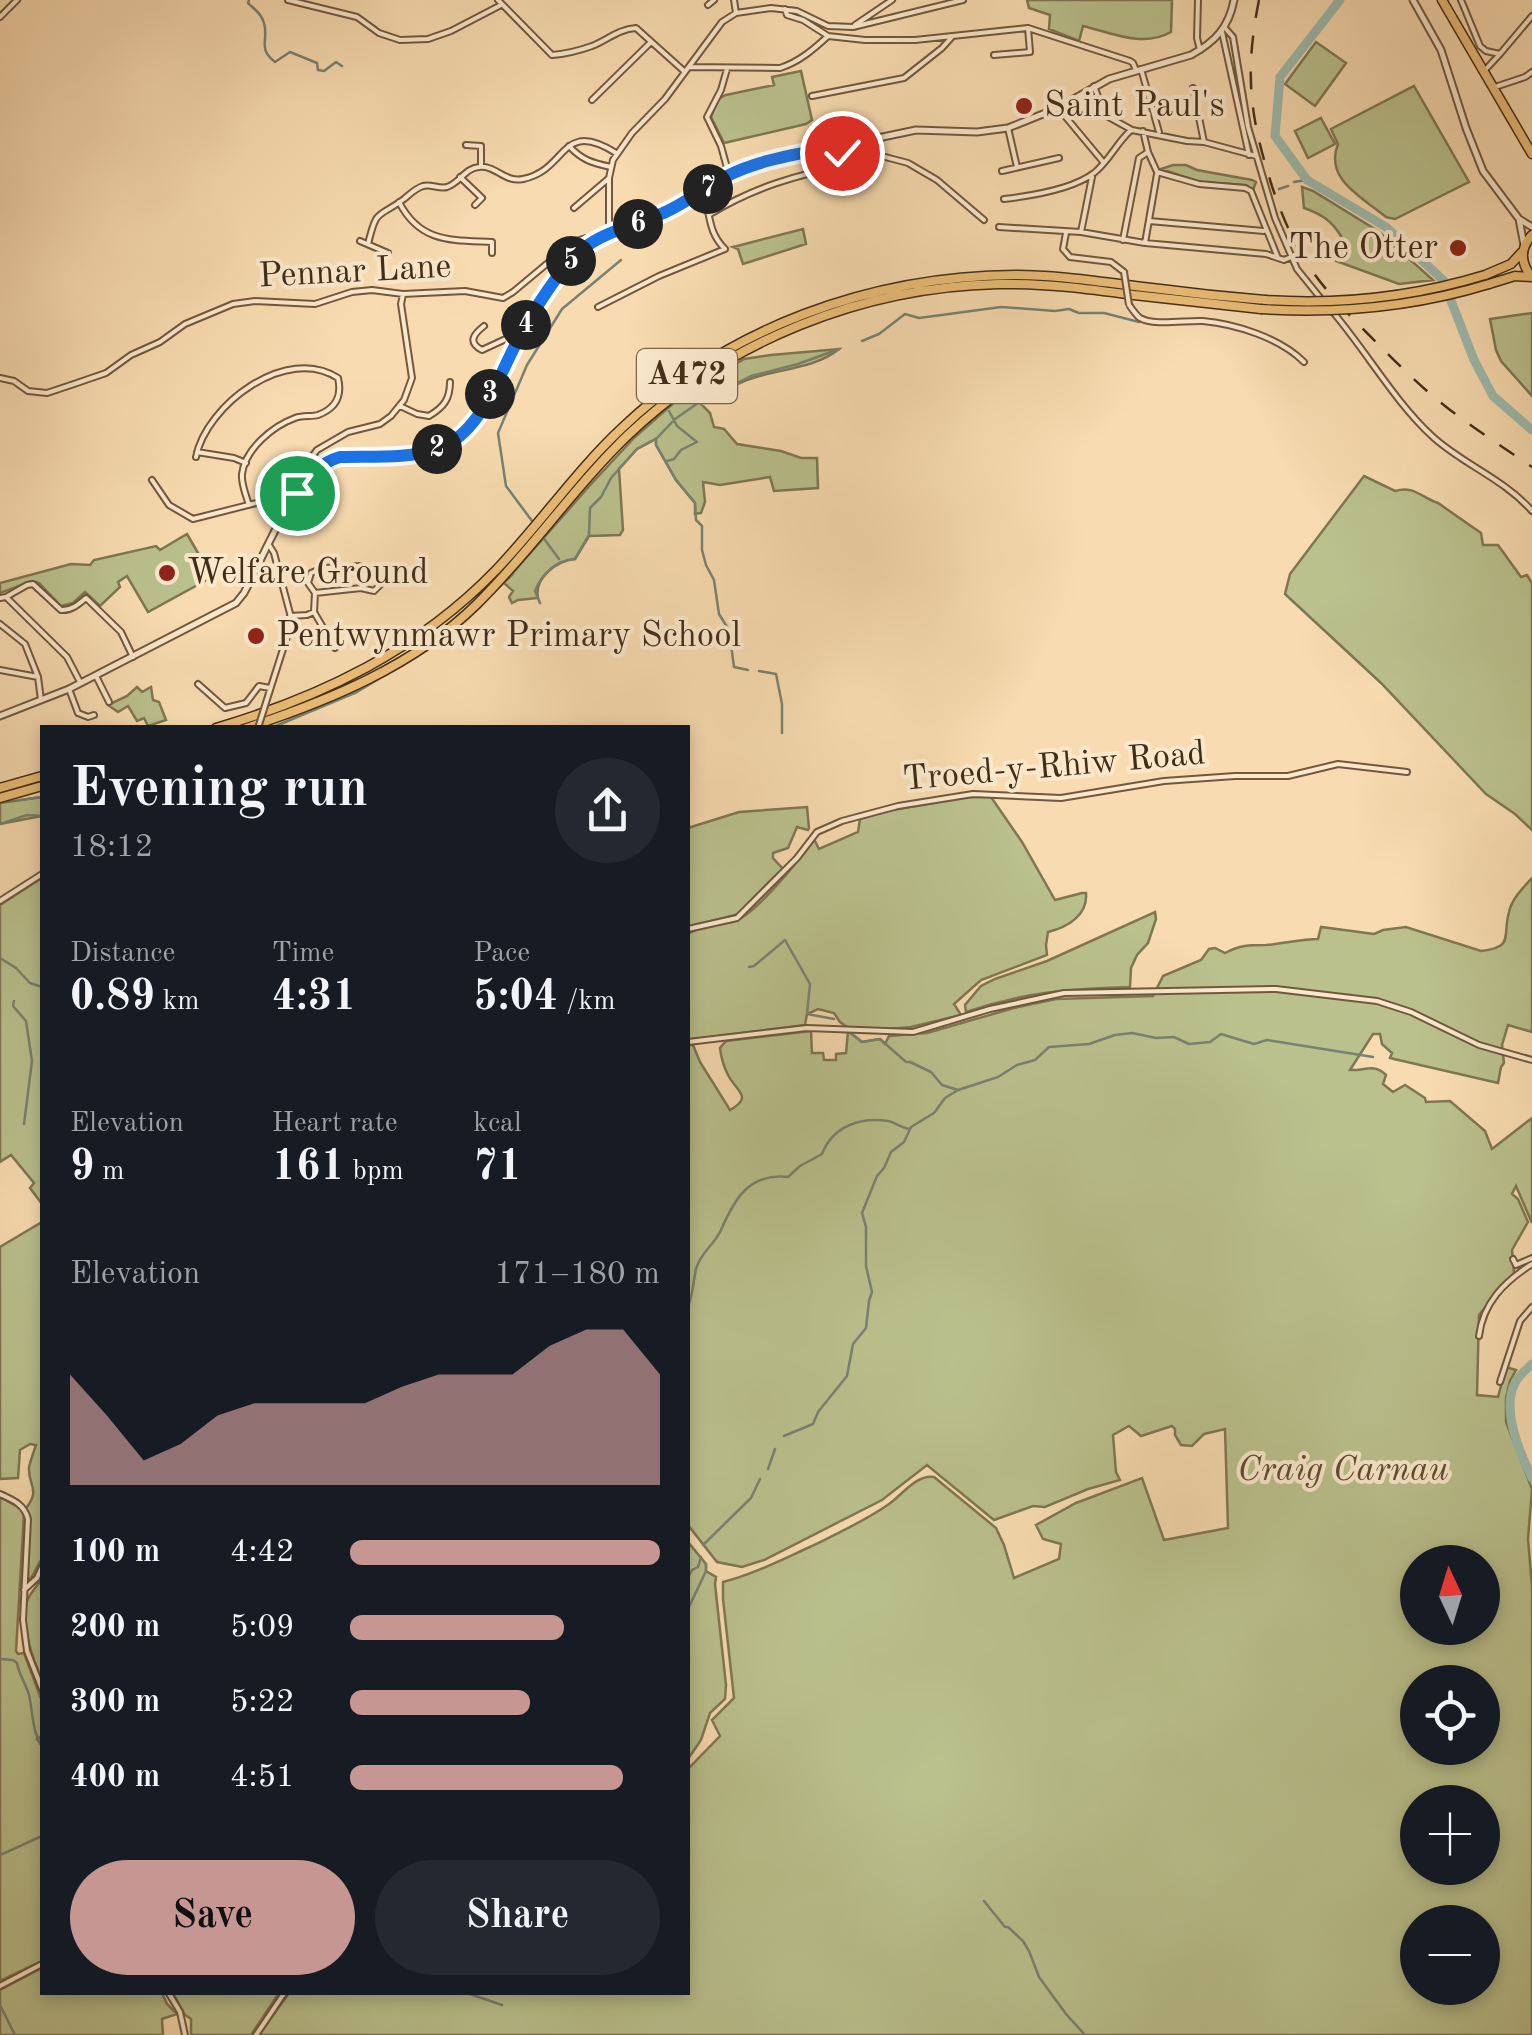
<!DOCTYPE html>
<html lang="en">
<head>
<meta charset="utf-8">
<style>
  :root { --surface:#171b24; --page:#242831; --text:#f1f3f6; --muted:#9ea1a6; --accent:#c59692 }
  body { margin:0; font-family:"Old Standard TT",serif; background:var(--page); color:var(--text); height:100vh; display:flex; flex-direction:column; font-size:38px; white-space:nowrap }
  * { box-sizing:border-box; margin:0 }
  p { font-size:32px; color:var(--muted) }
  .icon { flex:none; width:55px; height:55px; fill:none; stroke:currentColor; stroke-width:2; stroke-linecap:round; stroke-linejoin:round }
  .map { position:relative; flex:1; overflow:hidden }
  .details { position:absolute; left:40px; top:725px; width:650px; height:1270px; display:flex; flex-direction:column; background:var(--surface); border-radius:0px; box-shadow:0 5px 15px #0003 }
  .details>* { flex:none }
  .needle { width:65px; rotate:356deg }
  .tools { position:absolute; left:1400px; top:1545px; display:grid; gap:20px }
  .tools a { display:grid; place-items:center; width:100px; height:100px; border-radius:50%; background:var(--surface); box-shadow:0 5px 15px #0003; font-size:50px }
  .pin { position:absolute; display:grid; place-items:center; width:85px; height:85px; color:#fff; margin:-42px; border:5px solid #fff; border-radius:50%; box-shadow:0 2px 10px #0007 }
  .km { position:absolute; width:50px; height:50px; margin:-25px; border-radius:50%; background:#222; color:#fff; font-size:28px; line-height:50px; text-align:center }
  .round { display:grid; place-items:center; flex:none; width:105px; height:105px; border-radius:52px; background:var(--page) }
  .overview { display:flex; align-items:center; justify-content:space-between; height:170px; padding:0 30px }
  h1 { font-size:55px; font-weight:600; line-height:75px }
  .stats { display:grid; grid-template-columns:repeat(3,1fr); gap:15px; height:170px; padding:10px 30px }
  .stats div { display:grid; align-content:center }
  .stats b { font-size:42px; font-weight:600 }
  .stats small { font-size:28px; font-weight:400 }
  .stats p { font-size:28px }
  .chart { height:280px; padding:20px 30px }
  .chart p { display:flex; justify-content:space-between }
  .chart svg { width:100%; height:180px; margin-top:10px; fill:var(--accent); opacity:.7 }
  .cta { display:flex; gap:20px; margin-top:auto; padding:20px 30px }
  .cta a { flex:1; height:115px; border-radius:60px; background:var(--accent); color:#111; font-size:40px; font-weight:600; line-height:115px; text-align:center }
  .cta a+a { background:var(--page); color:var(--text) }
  ul { padding:0 30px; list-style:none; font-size:32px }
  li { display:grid; grid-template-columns:160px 120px 1fr; align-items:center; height:75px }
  li i { height:25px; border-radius:12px; background:var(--accent) }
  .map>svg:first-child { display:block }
  .green { fill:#bac18d; stroke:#7f7752; stroke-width:2.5; fill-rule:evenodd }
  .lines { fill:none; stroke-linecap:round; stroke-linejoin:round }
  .stream { stroke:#798272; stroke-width:2.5 }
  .river { stroke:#9dbbae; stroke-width:9 }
  .minor-casing { stroke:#71583e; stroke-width:8 }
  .tertiary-casing { stroke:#71583e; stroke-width:9 }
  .primary-casing { stroke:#442d18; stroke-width:11 }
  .minor { stroke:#fae8cc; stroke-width:4 }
  .tertiary { stroke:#fae8cc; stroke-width:5 }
  .primary { stroke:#ecbe78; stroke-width:8 }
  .rail { stroke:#442d18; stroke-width:2.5; stroke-dasharray:18 18; stroke-linecap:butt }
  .minor-bridge-casing { stroke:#71583e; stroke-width:8; stroke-linecap:butt }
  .primary-bridge-casing { stroke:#442d18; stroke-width:11; stroke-linecap:butt }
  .minor-bridge { stroke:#fae8cc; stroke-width:4 }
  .primary-bridge { stroke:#ecbe78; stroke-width:8 }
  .route-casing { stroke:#fff; stroke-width:20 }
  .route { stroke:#1a73e8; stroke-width:12 }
  .poi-dot { fill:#8f2418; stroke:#fae8cc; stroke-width:4 }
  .labels { text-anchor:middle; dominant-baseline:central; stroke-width:8; stroke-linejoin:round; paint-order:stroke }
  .shield { fill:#fae8cc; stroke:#7b654e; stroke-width:2.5 }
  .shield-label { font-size:32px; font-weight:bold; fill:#442d18 }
  .poi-label { font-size:35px; fill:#442d18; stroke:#fae8cc; text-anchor:start }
  .street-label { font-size:35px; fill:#442d18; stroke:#fae8cc }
  .park-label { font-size:35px; font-style:italic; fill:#5c4b2f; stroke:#fae8cc }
</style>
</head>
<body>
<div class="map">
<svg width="1532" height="2035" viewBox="0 0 1532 2035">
  <rect width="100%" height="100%" fill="#f8dbb0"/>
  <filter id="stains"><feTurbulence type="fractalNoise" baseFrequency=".002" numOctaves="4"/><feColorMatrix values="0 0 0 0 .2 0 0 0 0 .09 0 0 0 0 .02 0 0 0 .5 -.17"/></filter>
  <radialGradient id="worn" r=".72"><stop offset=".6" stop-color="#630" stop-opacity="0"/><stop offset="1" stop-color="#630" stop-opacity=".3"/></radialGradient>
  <path class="green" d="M1027,0h145l-1,32c-28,16 -59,1 -88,-6l-4,15 -30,-12 1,-14 -21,-7z
    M1316,42l30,21 -31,43 -30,-22z
    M801,71l11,49 -6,4 -82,19 -13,-26 7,-18 8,-4 48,-10 -2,-8z
    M1414,86l55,96 -74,37 -9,-2c-24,-20 -62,-38 -48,-73l-7,-15z
    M1321,118l14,26 -27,14 -13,-27z
    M1173,165h13l11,5 55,10 4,2 -3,8 -7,-5 -46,-3 -39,-13z
    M1302,187l11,4 65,40 55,49 -34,4 -63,-23 -5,-9 7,-4 3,-12c-10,-16 -20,-22 -37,-28z
    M803,229l3,15 -63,20 -5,-15 -5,-2z
    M1532,313v83l-31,-35 -5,-11 -6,-31z
    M839,349c-23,19 -59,20 -86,29 -18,5 -36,17 -52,26l9,9 4,14 10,2 13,15 44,7 20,7h16l1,30 -44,3 -4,-14 -50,8 -17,-3 2,20 -4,11 -6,1v-11l-19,-23 -20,-35v-6l-19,10 -18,20 4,61 -3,5 -31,1 -14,23c-19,2 -41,19 -37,39l-20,2 -6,3 -3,-6 4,-6 -9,-8 88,-100 43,-46 41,-36 68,-42 27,-4z
    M1364,476l31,15c19,-6 27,7 43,12l43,30 2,12h15l23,32 6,-2 5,8v247l-17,-16 -29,-20 -105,-111 -96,-89 5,-20z
    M187,534l25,43 -64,35 -21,-36 -9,6 2,5 -20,19 -15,-14 -12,11 -12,3 -22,-23 -7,-2 -32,12v-10l71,-19 19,1 4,-5 62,-14 4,4z
    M137,687l5,5 9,-5 2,13 6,2 7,18 -18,6 -4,-8 -7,3 -9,-15 -10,6 -10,-7 19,-9z
    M42,797v19l-42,8v-21z
    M967,797h24l31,45 33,58 27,-7h4c2,22 -18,34 -38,39l-2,13 1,10 -66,25 -27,24 7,11 -50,12 -22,2 -42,-2 -7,-5 -6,-9 -16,-4 -11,5 -2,11 -117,15v-106c13,-10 31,-8 47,-13 20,-6 66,-63 79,-82l5,10 39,-17 2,-13 27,-8z
    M807,807l2,21 -1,2 -11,-3 -9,21 -15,5v5l10,11 -44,45 -51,13v-99l51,-16z
    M42,878v326l-12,-16 4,-5 -23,-28 -11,7v-257z
    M1532,878v154l-24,-7 -6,20 2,18 -3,4 -3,16 -104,-24 -4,-1 2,-5 -10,-9 -2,-10h-7l-23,36c14,1 24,-7 36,5l-3,9 10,8 12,-7 20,13 1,4 24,-1 35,30 7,18 40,-31v105l-16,-37 -4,8 6,5 10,23 -16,28 2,23 -35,42 -2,80 21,2 8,-30 10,3 -6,11 -4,17v24l26,67 -4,50 4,47v449h-1273l30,-42 399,-1v-223l32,-33 -8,-16 22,-22 -11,-99v-17c31,-8 60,-23 89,-36 26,-13 53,-25 77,-42 14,-10 28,-30 45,-27l62,51 8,17 10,33 45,-19 2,-15 -18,-5 -7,-14 40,-22 66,-25 22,62 64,-12 -3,-99 -21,5 -12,12 -11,-1 -6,-10v-6l-3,-3 -31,10 -12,-10 -16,9 3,37 4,8 -32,9 -43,18 -12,-1 -39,14 -67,-55 -45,35 -118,60 -22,7 -25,-5 -29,-37v-480h5l7,17 30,48c24,-13 6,-19 -2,-35 -4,-8 -7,-18 -8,-27l6,-7 85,-10 1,22h11l1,7h12v-6l10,-1 2,-22 14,11 18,-3 5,5 4,-8 38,-3 87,-25 42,-9 97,-3 10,-20 38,-16 8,-11 6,-1 10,5c15,-8 24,-8 41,-8 17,-1 35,-6 52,-6l3,-12 53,7 9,-4 23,-3 75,24c34,-4 21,-15 28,-39 3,-14 14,-24 23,-34zM1418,1562h64v66h-64zM1418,1682h64v66h-64zM1418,1802h64v66h-64zM1418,1922h64v66h-64z
    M1155,912l1,7 -8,24 -11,12 -6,13 -1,19c-62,2 -105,5 -164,25l-1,-7 16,-19 14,-7 52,-18z
    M42,1222v336l-13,24c-5,-23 6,-51 -3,-74 15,-18 2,-23 3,-40 0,-3 5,-17 7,-23l-6,-1 -10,6 -2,28 -18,1v-232z
    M0,1497l20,11 4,6 -8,137 2,3 6,-1 18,48v35l-5,3 5,7v215l-42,20z
    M688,1542l18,22v7l10,6 -1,7 11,101 -1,14 -15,14 -9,27 -13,19z
    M42,1579v101c-9,-21 -24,-59 -14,-81 3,-7 10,-14 14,-20z
    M42,1968v24l120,1 5,11 10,10 -15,5 1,16h-163v-45z
    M173,1993h106l-28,42h-60v-16l-6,-4z"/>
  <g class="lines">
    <path class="stream" d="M249,0l-1,3c6,6 14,11 16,20 5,17 -7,25 11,39l15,-10 27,11 1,7 6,1 12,-9 6,4
      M1294,182l13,-2
      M1279,189l9,-3
      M862,341l17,-7 26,-20 14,4 82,-11 54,4 14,-2 10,4h25l35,9
      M656,440v5l20,35 19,23 1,17 6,6v24l4,15 8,15 5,34 10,16 5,37 14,3
      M667,461l7,-2 7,-9 16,-8 -20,-16 -8,-15
      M535,525l-29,-39 -8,-53 29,-68 35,-56 59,-49
      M542,536l17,23
      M489,597l24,-23
      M540,603l-5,-12c7,-17 21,-31 40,-32l14,-24 1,-27 11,-11 10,-19 26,-29 20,-11 18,-19 23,-16 53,-27 47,-12 41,-15
      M759,671l17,3 6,30v29
      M271,728l86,-36 68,-41
      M20,800l22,-3
      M0,824l27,-9 15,1
      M0,958l16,10 14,15 12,4
      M749,967l5,-1 31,-26 25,44 -3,30 27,5
      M14,1001l-1,5 13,15 6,40 -8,63
      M848,1031l14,11 18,-3 26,23h4l21,10 11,13 16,5
      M688,1307c5,-13 5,-24 8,-38 4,-16 19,-25 25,-39 14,-32 28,-57 67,-53l12,-11 22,-12c11,-28 38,-37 66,-33 8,2 14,7 22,8
      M784,1436l29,-12 5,-12 29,-36 6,-32 13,-16 3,-27 3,-9 -6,-26v-39l-4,-14 15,-37 7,-8 7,-16 13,-10 7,-15 23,-14 11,-15 13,-8 40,-13 19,-12 18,-5 14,-13 40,-3 26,-9 17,-2 24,5 18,-1 15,7 21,-2 11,-8 33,10 13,-4 106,17
      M768,1469l7,-20
      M703,1545l48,-47 9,-19
      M688,1578l4,-8 6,-3 3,-10
      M688,1609l18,-38v-7
      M0,1659l13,1 4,3c2,12 9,21 12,32 4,17 3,37 13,51
      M0,1855l42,-19
      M984,1901l21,26h3l15,14 6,10 10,26 27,37 19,21
      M464,1992l38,13
      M0,2005l15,30"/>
    <path class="river" d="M1340,0l-60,77 -5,59 32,44 79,47 57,53 31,80 19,36 39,34
      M1532,1364c-5,5 -14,12 -17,19 -14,27 5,70 17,95"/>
    <defs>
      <path id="minor" d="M288,0l69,17 22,16 21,7 28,-1 23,-8 50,-26
        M498,0l54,55c14,-1 26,-4 40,-9 15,-6 27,-17 44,-18l49,44
        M734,0l2,13
        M1198,0l-1,38 3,12
        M1461,0l19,46 6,5 14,3 -14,15
        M708,5l6,-5
        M785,9l2,6 16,5 25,16 37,4h50l113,-12 102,33 3,2 3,7
        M0,17l17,-17
        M855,25l37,-25
        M1225,28l8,9 15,90 27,91 22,51 25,31
        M1222,32l27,123
        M1500,54l32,-38
        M994,55l36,-3 -2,-24
        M689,67l91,1c19,-6 34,-19 48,-32
        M727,69l-6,21 -14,27 14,29 8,29
        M1141,69l18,63
        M1094,86l11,29 27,15 55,11 17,1 52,14
        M1495,87l30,-10 7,-5
        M1193,88l11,54
        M812,96l92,-18 38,-30 9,-10
        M592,100l59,-58
        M1059,109l45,54
        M1008,128l9,39
        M1143,131l5,21 9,20 42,12 46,4 6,3 27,67 6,2 7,-3
        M466,145l15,1v20
        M569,146c13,14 23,17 42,21
        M837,146l5,7 32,1 34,9 29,17 47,40
        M1002,171l57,-13
        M460,177l22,21 -7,7
        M1004,199c26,-3 69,-10 90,-26 15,-12 22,-29 36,-42
        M399,202c21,41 52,38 93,40v11
        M574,208l34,-29
        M710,214c45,-27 86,-39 138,-49
        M1149,221l115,10
        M999,227l82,5 64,11 121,11 12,4
        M1081,232l11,-55
        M1066,233l-3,16 7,8 41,5 13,10
        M609,235v-57l4,-18 19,-27 33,-34 57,-77 14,-9 35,-5 26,3 31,15 25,1 110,-27
        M1123,240l16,-82 9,-6
        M360,241l28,12
        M1145,243l12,-69
        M368,244c9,-37 9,-25 36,-45 6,-5 12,-11 19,-13 8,-2 16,3 24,1 13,-4 18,-19 32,-20 17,-2 26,16 44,12 45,-9 37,-61 93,-26
        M1130,306c1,2 8,11 10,12 13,8 47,2 63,3 33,3 77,17 101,41
        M598,307l61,-31 66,-27c-18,-18 -14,-35 -22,-57
        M1332,311c35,41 62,90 101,126 31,28 71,42 99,74
        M484,326c-10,8 -17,16 -2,24l28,-13 8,2
        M0,378l14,3 14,10 19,2 27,-9 32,-11 25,-18 29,-13 25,-18 48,-20 22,-3 60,3 37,-12 20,-2 31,4 62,-3 38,7 10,-6 60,-50 13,-4 10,2
        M400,406l17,8 12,2c15,-9 21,-17 21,-34
        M197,452l37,6 12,5
        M196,457c10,-52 91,-113 142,-79 4,17 -1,30 -20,37 -7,2 -15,0 -23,3 -22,8 -50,31 -53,56 -1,10 4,21 7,31
        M152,480l17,25 24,14 67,-17 9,1 17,9
        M269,503l6,-10 16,-8 26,-35 31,-18 32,-8 11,-8 13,-16 8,-22 -11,-74 2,-10
        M361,566l5,5 2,9 -7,8 -46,5 -7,-10 3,-10 12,-5z
        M361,588l13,3 14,-14
        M6,597l21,-12 6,-1 28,26c10,1 18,-6 25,-12l35,34 12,25
        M0,598l6,-1 61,60 13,25
        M314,612l21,36
        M290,616l17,-1 7,-3 1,-19
        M0,624l25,20 13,33 3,23
        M0,670l38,7
        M96,676l13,26
        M198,684l27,24 21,-5 13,-17 11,2
        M69,689l9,24 10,4 6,-2
        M269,693l23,-72 -18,-68 -5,-8
        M0,901l42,-27
        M688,929l49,-11 60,-60 20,-26 25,-11 56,-15 75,-12 88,4 103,-17 71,-5h53l50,-12 69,8
        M688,1042l119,-14 106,4 77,-23 74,-16 212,-4 101,12 34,11 68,33 53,15
        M1513,1259l3,6 16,-7
        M1479,1336c4,-33 25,-54 53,-72
        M1500,1382l20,-61 12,-14
        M0,1494c13,6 24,10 28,25l-5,101 4,31 15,38
        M24,1590l13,-12 5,-11
        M0,1986l42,-22
        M168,1992l12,20 5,23
        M256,2035l29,-43"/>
      <path id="tertiary" d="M1413,0l28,50 25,78 17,43 36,48 13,8
        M1519,219l5,26
        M0,716l69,-27 167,-86 8,-10c18,-34 46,-102 74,-126 6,-5 14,-8 22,-10l82,-4 20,-6 17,-11 25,-29 47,-90 41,-57 25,-20 86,-35 46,-30 44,-15 143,-30 61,2 31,-4 50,-20 51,-29 82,-24c24,-13 38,-28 43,-55"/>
      <path id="primary" d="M1442,0l90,154
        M1532,235c-12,13 -12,28 0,42
        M1485,275l26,-11 11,-12
        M1489,284l26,-8 17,1
        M216,728c105,-31 203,-78 280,-158 44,-46 80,-99 126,-142 106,-101 249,-152 394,-153 46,0 91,8 136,13 38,5 76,9 113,12
        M246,728c82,-27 168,-62 231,-124 54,-53 97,-117 151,-169 99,-94 234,-148 370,-151 46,-1 91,5 136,11 42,5 85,9 127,14
        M0,788l42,-12
        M0,798l42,-12"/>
    </defs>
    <use href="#minor" class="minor-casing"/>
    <use href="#tertiary" class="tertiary-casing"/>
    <use href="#primary" class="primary-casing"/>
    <use href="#minor" class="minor"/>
    <use href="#tertiary" class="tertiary"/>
    <use href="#primary" class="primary"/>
    <path class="rail" d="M1259,0c-13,65 -11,109 9,173 8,28 20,58 35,84 17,28 41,53 64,76 25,25 50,51 78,73 28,22 58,41 87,61"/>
    <defs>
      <path id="minor-bridge" d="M1124,272l5,33
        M258,728l11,-35"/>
      <path id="primary-bridge" d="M1265,300c75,5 148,-3 220,-25
        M1261,309c78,5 153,-2 228,-25"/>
    </defs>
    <use href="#minor-bridge" class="minor-bridge-casing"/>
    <use href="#primary-bridge" class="primary-bridge-casing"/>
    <use href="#minor-bridge" class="minor-bridge"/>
    <use href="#primary-bridge" class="primary-bridge"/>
  </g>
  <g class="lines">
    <defs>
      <path id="route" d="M297,493c12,-16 22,-30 43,-36 31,-1 68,2 98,-8 43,-16 60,-72 80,-109 13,-26 43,-74 66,-92 22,-17 52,-23 77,-34 24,-10 43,-26 66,-38 33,-17 74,-22 110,-30l5,7"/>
    </defs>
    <use href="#route" class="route-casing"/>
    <use href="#route" class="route"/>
  </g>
  <g class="poi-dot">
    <circle cx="1024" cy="106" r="10"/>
    <circle cx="1458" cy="248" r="10"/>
    <circle cx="167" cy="573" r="10"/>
    <circle cx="256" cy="636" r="10"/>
  </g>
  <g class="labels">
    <rect class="shield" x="637" y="349" width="100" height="54" rx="8"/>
    <g class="shield-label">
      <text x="687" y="376">A472</text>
    </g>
    <g class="poi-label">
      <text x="1044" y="106">Saint Paul's</text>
      <text x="1438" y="248" text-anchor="end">The Otter</text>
      <text x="187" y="573">Welfare Ground</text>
      <text x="276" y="636">Pentwynmawr Primary School</text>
    </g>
    <g class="street-label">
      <text transform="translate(355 272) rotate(-3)">Pennar Lane</text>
      <text transform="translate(1054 767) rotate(-5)">Troed-y-Rhiw Road</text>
    </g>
    <g class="park-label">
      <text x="1343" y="1470">Craig Carnau</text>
    </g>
  </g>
  <rect width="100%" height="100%" filter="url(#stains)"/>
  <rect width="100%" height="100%" fill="url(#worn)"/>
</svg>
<div class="tools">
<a><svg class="needle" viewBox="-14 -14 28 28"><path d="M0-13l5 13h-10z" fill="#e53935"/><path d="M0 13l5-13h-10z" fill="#9ea1a6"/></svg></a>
<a><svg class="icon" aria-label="locate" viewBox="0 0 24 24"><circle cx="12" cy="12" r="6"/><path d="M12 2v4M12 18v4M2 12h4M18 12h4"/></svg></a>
<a>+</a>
<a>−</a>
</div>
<div class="pin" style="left:297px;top:493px;background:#1e9e55"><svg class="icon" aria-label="arrive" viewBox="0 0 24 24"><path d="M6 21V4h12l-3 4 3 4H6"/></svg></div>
<div class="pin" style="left:842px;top:153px;background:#d93025"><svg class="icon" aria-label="check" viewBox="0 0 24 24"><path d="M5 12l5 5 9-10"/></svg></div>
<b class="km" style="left:437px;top:449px">2</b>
<b class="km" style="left:490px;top:394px">3</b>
<b class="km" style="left:526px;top:325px">4</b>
<b class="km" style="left:571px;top:261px">5</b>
<b class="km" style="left:638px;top:224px">6</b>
<b class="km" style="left:708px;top:189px">7</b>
<section class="details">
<div class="overview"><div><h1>Evening run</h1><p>18:12</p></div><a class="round"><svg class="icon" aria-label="share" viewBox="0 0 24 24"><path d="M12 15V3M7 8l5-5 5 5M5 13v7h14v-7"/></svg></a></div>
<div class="stats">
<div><p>Distance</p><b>0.89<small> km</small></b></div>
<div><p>Time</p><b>4:31</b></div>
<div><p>Pace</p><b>5:04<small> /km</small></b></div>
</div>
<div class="stats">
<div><p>Elevation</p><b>9<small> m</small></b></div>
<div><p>Heart rate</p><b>161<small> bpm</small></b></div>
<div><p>kcal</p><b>71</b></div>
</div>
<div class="chart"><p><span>Elevation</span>171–180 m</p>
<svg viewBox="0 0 160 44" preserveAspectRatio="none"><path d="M0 44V17L10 27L20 38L30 34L40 27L50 24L60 24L70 24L80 24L90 20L100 17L110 17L120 17L130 10L140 6L150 6L160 17V44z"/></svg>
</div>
<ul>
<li><b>100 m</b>4:42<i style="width:100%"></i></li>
<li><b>200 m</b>5:09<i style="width:69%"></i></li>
<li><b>300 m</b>5:22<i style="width:58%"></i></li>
<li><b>400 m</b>4:51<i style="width:88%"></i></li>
</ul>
<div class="cta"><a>Save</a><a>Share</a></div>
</section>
</div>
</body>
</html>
